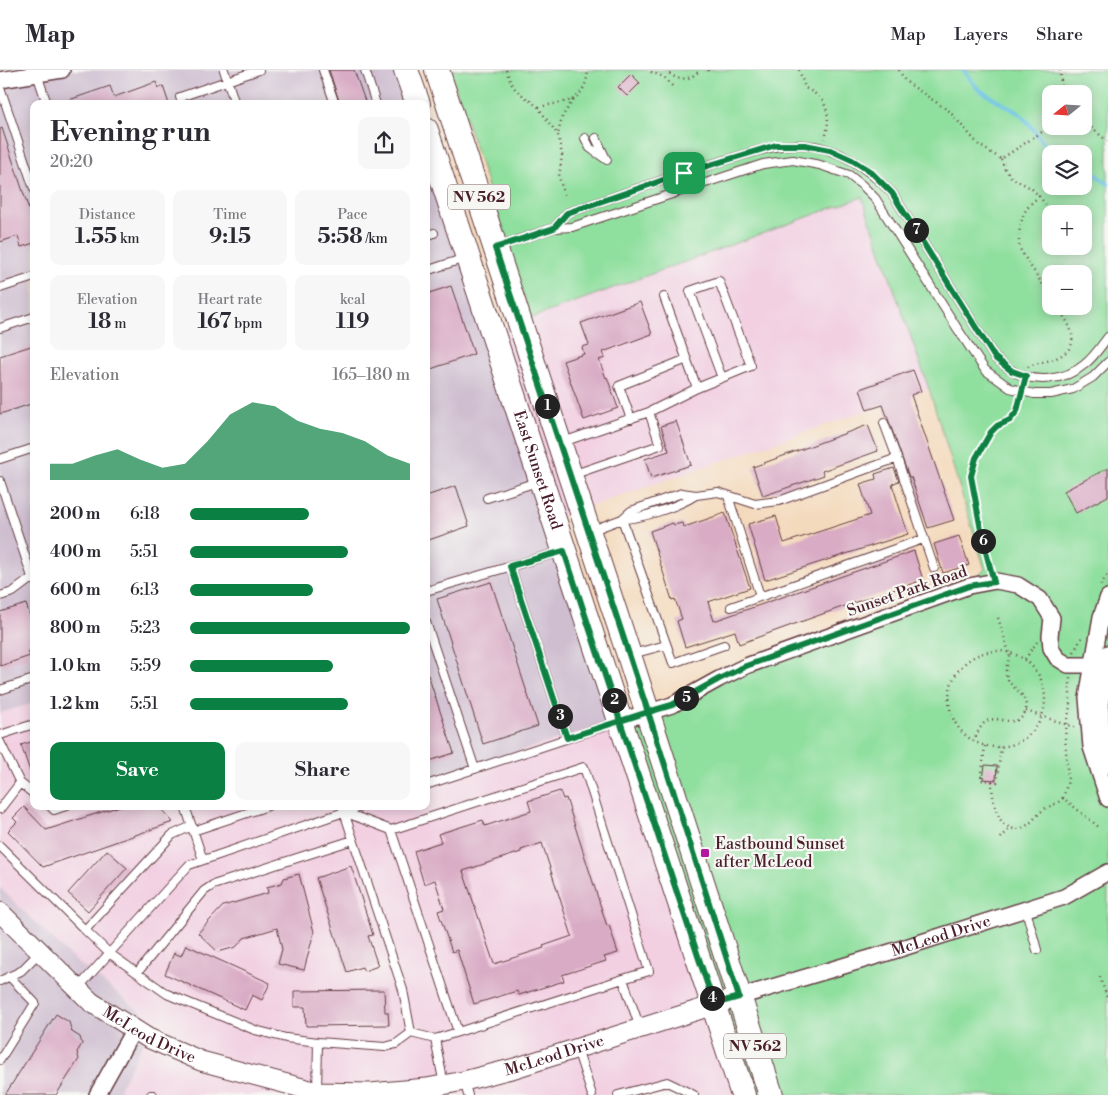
<!DOCTYPE html>
<html lang="en">
<head>
<meta charset="utf-8">
<style>
  :root { --surface:#fff; --page:#f7f7f7; --text:#2b2b33; --muted:#7c7c81; --line:#e1e1e2; --accent:#0b8043 }
  body { margin:0; font-family:"Libre Bodoni",serif; background:var(--page); color:var(--text); height:100vh; display:flex; flex-direction:column; font-size:19px; white-space:nowrap }
  * { box-sizing:border-box; margin:0 }
  p { font-size:16px; color:var(--muted) }
  .icon { flex:none; width:28px; height:28px; fill:none; stroke:currentColor; stroke-width:2; stroke-linecap:round; stroke-linejoin:round }
  .map { position:relative; flex:1; overflow:hidden }
  .side { position:absolute; left:30px; top:30px; width:400px; height:710px; display:flex; flex-direction:column; background:var(--surface); border-radius:10px; box-shadow:0 2px 12px #0003 }
  .side>* { flex:none }
  .needle { width:32px; rotate:252deg }
  .controls { position:absolute; left:1042px; top:15px; display:grid; gap:10px }
  .controls a { display:grid; place-items:center; width:50px; height:50px; border-radius:10px; background:var(--surface); box-shadow:0 2px 12px #0003; font-size:25px }
  .pin { position:absolute; display:grid; place-items:center; width:42px; height:42px; color:#fff; margin:-21px; border-radius:10px; box-shadow:0 2px 8px #0006 }
  .km { position:absolute; width:25px; height:25px; margin:-12px; border-radius:50%; background:#222; color:#fff; font-size:14px; line-height:25px; text-align:center }
  .round { display:grid; place-items:center; flex:none; width:52px; height:52px; border-radius:10px; background:var(--page) }
  .headline { display:flex; align-items:center; justify-content:space-between; height:85px; padding:0 20px }
  h1 { font-size:28px; font-weight:700; line-height:38px }
  .figures { display:grid; grid-template-columns:repeat(3,1fr); gap:8px; height:85px; padding:5px 20px }
  .figures div { display:grid; align-content:center; border-radius:10px; background:var(--page); text-align:center }
  .figures b { font-size:21px; font-weight:700 }
  .figures small { font-size:14px; font-weight:400 }
  .figures p { font-size:14px }
  .chart { height:140px; padding:10px 20px }
  .chart p { display:flex; justify-content:space-between }
  .chart svg { width:100%; height:90px; margin-top:5px; fill:var(--accent); opacity:.7 }
  .primary-button { display:flex; gap:10px; margin-top:auto; padding:10px 20px }
  .primary-button a { flex:1; height:58px; border-radius:10px; background:var(--accent); color:#fff; font-size:20px; font-weight:700; line-height:58px; text-align:center }
  .primary-button a+a { background:var(--page); color:var(--text) }
  ul { padding:0 20px; list-style:none; font-size:16px }
  li { display:grid; grid-template-columns:80px 60px 1fr; align-items:center; height:38px }
  li i { height:12px; border-radius:6px; background:var(--accent) }
  header { display:flex; align-items:center; gap:30px; box-sizing:border-box; height:70px; padding:0 25px; background:var(--surface); border-bottom:1px solid var(--line) }
  header strong { font-size:24px }
  nav { display:flex; gap:28px; margin-inline-start:auto; font-size:18px }
  .map>svg:first-child { display:block }
  .built { fill:#f2d0e2 }
  .industrial { fill:#cfbed0 }
  .green { fill:#8fdf9e; stroke:#6c7f64; fill-rule:evenodd }
  .lines { fill:none; stroke-linecap:round; stroke-linejoin:round }
  .stream { stroke:#69c3e6; stroke-width:4 }
  .building { fill:#d9abc5; fill-rule:evenodd }
  .service-casing { stroke:#643b41; stroke-width:10 }
  .minor-casing { stroke:#643b41; stroke-width:18 }
  .tertiary-casing { stroke:#643b41; stroke-width:21 }
  .primary-casing { stroke:#643b41; stroke-width:26 }
  .path { stroke:#643b41; stroke-width:2.5; stroke-dasharray:1 4; stroke-linecap:butt }
  .service { stroke:#fff; stroke-width:8 }
  .minor { stroke:#fff; stroke-width:15 }
  .tertiary { stroke:#fff; stroke-width:19 }
  .primary { stroke:#fff; stroke-width:24 }
  .route-casing { stroke:#fff; stroke-width:10 }
  .route { stroke:#0b8043; stroke-width:6 }
  .poi-dot { fill:#b5179e; stroke:#f6f6f2; stroke-width:2 }
  .labels { text-anchor:middle; dominant-baseline:central; stroke-width:4.5; stroke-linejoin:round; paint-order:stroke }
  .shield { fill:#f6f6f2; stroke:#7e6067; stroke-width:1 }
  .shield-label { font-size:15px; font-weight:bold; fill:#4a1f2b }
  .street-label { font-size:16px; fill:#4a1f2b; stroke:#f6f6f2 }
  .poi-label { font-size:16px; fill:#4a1f2b; stroke:#f6f6f2; text-anchor:start }
</style>
</head>
<body>
<header>
<strong>Map</strong>
<nav><a>Map</a><a>Layers</a><a>Share</a></nav>
</header>
<div class="map">
<svg width="1108" height="1025" viewBox="0 0 1108 1025">
  <rect width="100%" height="100%" fill="#f6f6f2"/>
  <filter id="ink" filterUnits="userSpaceOnUse"><feTurbulence type="fractalNoise" baseFrequency=".02" numOctaves="2"/><feDisplacementMap in="SourceGraphic" scale="10" xChannelSelector="R" yChannelSelector="G"/><feConvolveMatrix kernelMatrix="1 2 1 2 8 2 1 2 1" color-interpolation-filters="sRGB"/></filter>
  <filter id="wash" filterUnits="userSpaceOnUse"><feTurbulence type="fractalNoise" baseFrequency=".0096" numOctaves="4" result="noise"/><feDisplacementMap in="SourceGraphic" scale="20" xChannelSelector="R" yChannelSelector="G"/><feGaussianBlur stdDeviation="1.12" result="paint"/><feColorMatrix in="noise" values="0 0 0 0 0 0 0 0 0 0 0 0 0 0 0 0 0 1.4 0 .05"/><feComposite in="paint" operator="in"/></filter>
  <g filter="url(#wash)">
    <rect width="100%" height="100%" fill="#f4dabd"/>
    <path class="built" d="M862,126l67,193 -375,130 -61,-187z
      M34,633v103h392v-27l194,-58 123,374h-627l38,-73 -82,-64 -72,-70v-175z"/>
    <path class="industrial" d="M0,0h406l12,34h-384v599l-34,10z
      M426,60l194,591 -194,58z
      M0,818l72,70 82,64 -38,73h-116z"/>
    <path class="green" d="M450,0h658v1025h-365l-123,-374 99,-42 250,-93 16,-17 -56,-180 -67,-192 -331,121zM1051,24h33v32h-33zM1051,84h33v32h-33zM1051,144h33v32h-33zM1051,204h33v32h-33z"/>
    <g class="lines">
      <path class="stream" d="M963,0l15,19 42,25 10,11 21,29
        M1084,99l7,2 17,13"/>
    </g>
    <g id="blocks">
      <path class="building" d="M329,0h25l12,34h-26z
        M631,4l9,9 -13,13 -9,-9z
        M156,12l2,6 5,-2 6,18h-105l-1,-2 47,-16 4,11z
        M2,58l32,97v18l-13,4 -3,-11 -18,6v-113z
        M451,216l23,68 -46,16 -2,-6v-70z
        M640,232l12,32 -49,18 2,6 -6,2 7,18 1,-1 11,31 -34,12 -21,-59 21,-7 -2,-7 7,-2 -8,-22z
        M34,275v58l-34,11v-58z
        M913,300l8,21 -10,4 43,125 -26,8 -17,-51h-2l-26,-72 -16,5 -7,-21z
        M676,351l15,44 -40,13 -6,-19 24,-8 -8,-25z
        M868,355l10,26 -56,20 2,4 -61,21 -10,-29z
        M894,398l5,13 -7,3 16,50 -143,46 -17,-56 28,-8 8,27 86,-28 -10,-31 16,-5 -1,-5z
        M1108,398v28l-32,17 -12,-22z
        M456,416l13,40 -43,15v-45z
        M725,443l25,75 -42,14 6,19 200,-70 9,29 -67,22 -117,42 -4,-13 -50,16 -8,-26 5,-2 -7,-20 -3,1 -22,-69 23,-8 1,2 8,-2 2,4z
        M959,466l10,29 -26,8 -9,-29z
        M491,512l47,144 -55,18 -46,-145z
        M26,534l8,23v22l-6,2 2,5 -30,10v-54z
        M426,605h2l26,78 -28,9z
        M34,671v36h-2l-11,-32z
        M985,695l12,1 -1,14 -13,-1z
        M560,721l3,8 3,-1 41,128 2,-1 9,28 -14,4 2,4 -44,14 2,6 -45,14 -2,-4 -43,13 -17,-54 -5,2 -14,-41 6,-2 -9,-29 -11,4 -10,-33 27,-9 -3,-8 45,-14 2,6 46,-15 -3,-10zM542,773l30,93 -29,10 1,2 -50,16 -31,-93 58,-19v-2z
        M120,736h38l15,16 -130,45 -35,-36 9,-9 -4,-4 11,-11 22,23z
        M107,780l20,18 -39,43 -20,-18z
        M351,796l22,69 -5,1 10,30 -14,5 -2,-4 -15,5 -31,-94z
        M299,804l15,58 -10,38 -26,-6 4,-15 -5,-21 -33,10 -8,9 -18,5 -20,-19 25,-27 45,-13 -1,-6 15,-4 2,-5z
        M186,875l84,38 -8,17 -10,-5 -7,15 -80,-36 9,-21 7,3z
        M384,920l1,22h3l1,13 -83,1 -1,-19h-11v-16z
        M56,944l13,8 3,10 8,5 2,7 -5,8 2,7 -23,36h-51z"/>
    </g>
  </g>
  <g filter="url(#ink)">
    <use href="#blocks" fill-opacity="0" stroke="#643b41" stroke-width="1"/>
    <g class="lines">
      <defs>
        <path id="service" d="M224,0l11,34
          M323,0l12,34
          M365,0l11,34
          M37,4l10,30
          M0,17l34,102
          M182,34l-2,-7 79,-27
          M585,68l5,10 17,12
          M596,68l10,21
          M554,158l13,-15c53,-18 105,-37 159,-53 26,-7 50,-17 78,-15 35,2 64,24 88,48l103,165c6,4 11,9 16,12 22,14 54,11 74,-6 9,-7 16,-18 23,-27
          M426,166l8,-3
          M497,177l57,-19 18,-1 191,-63 30,-4 27,5 29,10 14,11 12,12 82,130 28,42 25,18 24,6h17l22,-5 20,-12 15,-15
          M426,201l39,-13
          M0,218l34,-11
          M0,258l34,-11
          M697,318l54,-22 -32,-85 -29,10 32,87
          M649,342l48,-24 -33,-91
          M631,349l-12,-33 68,-27
          M563,372l86,-30 11,33 -88,30
          M897,388l37,110
          M0,389l34,-11
          M0,411l33,99
          M682,423l14,2c-17,11 -55,24 -74,24l9,-8z
          M696,425l22,-3 37,12 24,-3 118,-43 -13,-35
          M728,426l32,100
          M487,428l53,-17
          M590,461l32,-12 51,144 51,-18
          M510,496l57,172
          M426,521l137,-40
          M0,526l13,-4 16,-12h5
          M731,537l192,-68
          M426,552l49,147
          M632,584l34,-9
          M0,620l34,-11
          M0,665l34,-11
          M0,672l20,41 14,11
          M426,715l191,-63
          M50,736l4,4 12,-4
          M185,736l18,54
          M362,736l-18,6 59,178 8,43 24,6
          M0,739l20,-26
          M192,756l-20,9 -87,95 24,23 58,41 88,36 31,8 32,4 -1,50
          M193,761l75,-25
          M0,776l85,84
          M1026,840l11,40
          M137,903l67,-82 9,-6 140,-45
          M623,909l-165,53 -67,-202 193,-63 65,204 -26,8 17,49
          M0,911l21,-10 19,-19
          M78,918l111,-123 155,-53 47,18
          M318,972l67,5 11,-3 15,-11
          M577,979l15,46
          M0,990l35,-57 -26,-27
          M464,1011l4,14
          M444,1015l-9,-46 23,-7
          M151,1025h2
          M618,1025l49,-13 27,13"/>
        <g id="minor">
          <path d="M0,10l62,-10"/>
          <path d="M1108,527l-7,20 -14,81 4,49 17,52"/>
          <path d="M1108,583c-9,38 -10,75 0,113"/>
          <path d="M620,651l52,-16 47,-26 27,-13 223,-80 27,-5 22,4 22,14 12,19 -2,18 1,12 6,10 11,7h24"/>
          <path id="s1" d="M739,927l148,-44 177,-56 44,-25"/>
          <path d="M97,1025l37,-66"/>
        </g>
        <g id="tertiary">
          <path id="s2" d="M0,842l91,90 57,36 53,23 116,31 53,1 57,-5 37,-7 51,-13 224,-71"/>
        </g>
        <g id="primary">
          <path d="M406,0l12,34"/>
          <path d="M437,0l192,585 142,440"/>
          <path id="s3" d="M426,60l317,965"/>
        </g>
      </defs>
      <use href="#service" class="service-casing"/>
      <use href="#minor" class="minor-casing"/>
      <use href="#tertiary" class="tertiary-casing"/>
      <use href="#primary" class="primary-casing"/>
      <path class="path" d="M506,0l5,13 5,7 22,17 20,28 4,20 -3,22 6,21
        M666,0c10,12 24,11 34,0
        M708,0l1,1
        M799,0l6,18c24,11 26,27 20,51
        M899,0l6,11 44,30 30,34 22,14 50,-33
        M1060,0l2,24
        M651,2l13,5 10,11
        M573,30c10,-8 14,-17 15,-30
        M539,37l34,-7 -11,17 -4,17
        M1084,51l24,21
        M1001,89l4,10 7,9 19,10 8,8 10,13
        M1039,126c-4,4 -10,9 -13,14 -6,10 -10,33 -4,43l29,44
        M1028,297c7,-4 16,-5 23,-7 34,-12 21,-32 6,-54
        M991,500l-8,-29 -12,-65 5,-18 6,-13 9,-13 23,-16 6,-17
        M1101,515l7,-12
        M998,548l11,34
        M949 629a48 48 0 1 1 96 0a48 48 0 1 1-96 0Z
        M1074,582l9,-17
        M1025,589l12,-17
        M1026,641l51,17
        M973,671c4,-6 7,-16 14,-20 14,-7 29,10 39,-10 2,-22 -20,-22 -20,-39 0,-6 3,-13 5,-20
        M985,676l-4,34 16,2 4,-35
        M992,711c0,16 4,54 30,47 8,-3 14,-12 21,-18 7,-5 15,-6 20,-12l37,30
        M1063,728l5,-17 -3,-45 5,-30v-28
        M1001,768l10,-11
        M1100,907l8,24"/>
      <use href="#service" class="service"/>
      <use href="#minor" class="minor"/>
      <use href="#tertiary" class="tertiary"/>
      <use href="#primary" class="primary"/>
    </g>
  </g>
  <g class="lines" filter="url(#ink)">
    <defs>
      <path id="route" d="M684,103l-117,40 -13,15 -59,20 153,464 -28,9 -56,-170 -54,15 57,172 53,-17 94,283 25,-7 -91,-285 24,-7 47,-26 27,-13 223,-80 25,-4 -11,-41 -12,-65 5,-18 15,-26 6,-6 13,-6 7,-9 9,-35 -14,-5 -17,-13 -103,-165 -21,-21 -19,-12 -22,-10 -25,-5h-29l-92,28"/>
    </defs>
    <use href="#route" class="route-casing"/>
    <use href="#route" class="route"/>
  </g>
  <rect class="poi-dot" x="700" y="778" width="10" height="10" rx="2.5"/>
  <g class="labels">
    <g class="shield">
      <rect x="448" y="114.5" width="62" height="25" rx="4"/>
      <rect x="724" y="963.5" width="62" height="25" rx="4"/>
    </g>
    <g class="shield-label">
      <text x="479" y="127">NV 562</text>
      <text x="755" y="976">NV 562</text>
    </g>
    <g class="street-label">
      <text stroke="none"><textPath href="#s3" startOffset="358">East Sunset Road</textPath></text>
      <text transform="translate(907 521) rotate(-19)">Sunset Park Road</text>
      <text stroke="none"><textPath href="#s1" startOffset="211">McLeod Drive</textPath></text>
      <text stroke="none"><textPath href="#s2" startOffset="195">McLeod Drive</textPath></text>
      <text stroke="none"><textPath href="#s2" startOffset="615">McLeod Drive</textPath></text>
    </g>
    <g class="poi-label">
      <text x="715" y="774">Eastbound Sunset<tspan x="715" dy="18">after McLeod</tspan></text>
    </g>
  </g>
</svg>
<div class="controls">
<a><svg class="needle" viewBox="-14 -14 28 28"><path d="M0-13l5 13h-10z" fill="#e53935"/><path d="M0 13l5-13h-10z" fill="#7c7c81"/></svg></a>
<a><svg class="icon" aria-label="layers" viewBox="0 0 24 24"><path d="M12 4l9 5-9 5-9-5zM3 14l9 5 9-5"/></svg></a>
<a>+</a>
<a>−</a>
</div>
<div class="pin" style="left:684px;top:103px;background:#1e9e55"><svg class="icon" aria-label="arrive" viewBox="0 0 24 24"><path d="M6 21V4h12l-3 4 3 4H6"/></svg></div>
<b class="km" style="left:547px;top:336px">1</b>
<b class="km" style="left:614px;top:630px">2</b>
<b class="km" style="left:560px;top:646px">3</b>
<b class="km" style="left:712px;top:928px">4</b>
<b class="km" style="left:686px;top:628px">5</b>
<b class="km" style="left:983px;top:471px">6</b>
<b class="km" style="left:916px;top:160px">7</b>
<section class="side">
<div class="headline"><div><h1>Evening run</h1><p>20:20</p></div><a class="round"><svg class="icon" aria-label="share" viewBox="0 0 24 24"><path d="M12 15V3M7 8l5-5 5 5M5 13v7h14v-7"/></svg></a></div>
<div class="figures">
<div><p>Distance</p><b>1.55<small> km</small></b></div>
<div><p>Time</p><b>9:15</b></div>
<div><p>Pace</p><b>5:58<small> /km</small></b></div>
</div>
<div class="figures">
<div><p>Elevation</p><b>18<small> m</small></b></div>
<div><p>Heart rate</p><b>167<small> bpm</small></b></div>
<div><p>kcal</p><b>119</b></div>
</div>
<div class="chart"><p><span>Elevation</span>165–180 m</p>
<svg viewBox="0 0 160 44" preserveAspectRatio="none"><path d="M0 44V36L10 36L20 32L30 29L40 34L50 38L60 36L70 25L80 12L90 6L100 8L110 15L120 19L130 21L140 25L150 32L160 36V44z"/></svg>
</div>
<ul>
<li><b>200 m</b>6:18<i style="width:54%"></i></li>
<li><b>400 m</b>5:51<i style="width:72%"></i></li>
<li><b>600 m</b>6:13<i style="width:56%"></i></li>
<li><b>800 m</b>5:23<i style="width:100%"></i></li>
<li><b>1.0 km</b>5:59<i style="width:65%"></i></li>
<li><b>1.2 km</b>5:51<i style="width:72%"></i></li>
</ul>
<div class="primary-button"><a>Save</a><a>Share</a></div>
</section>
</div>
</body>
</html>
